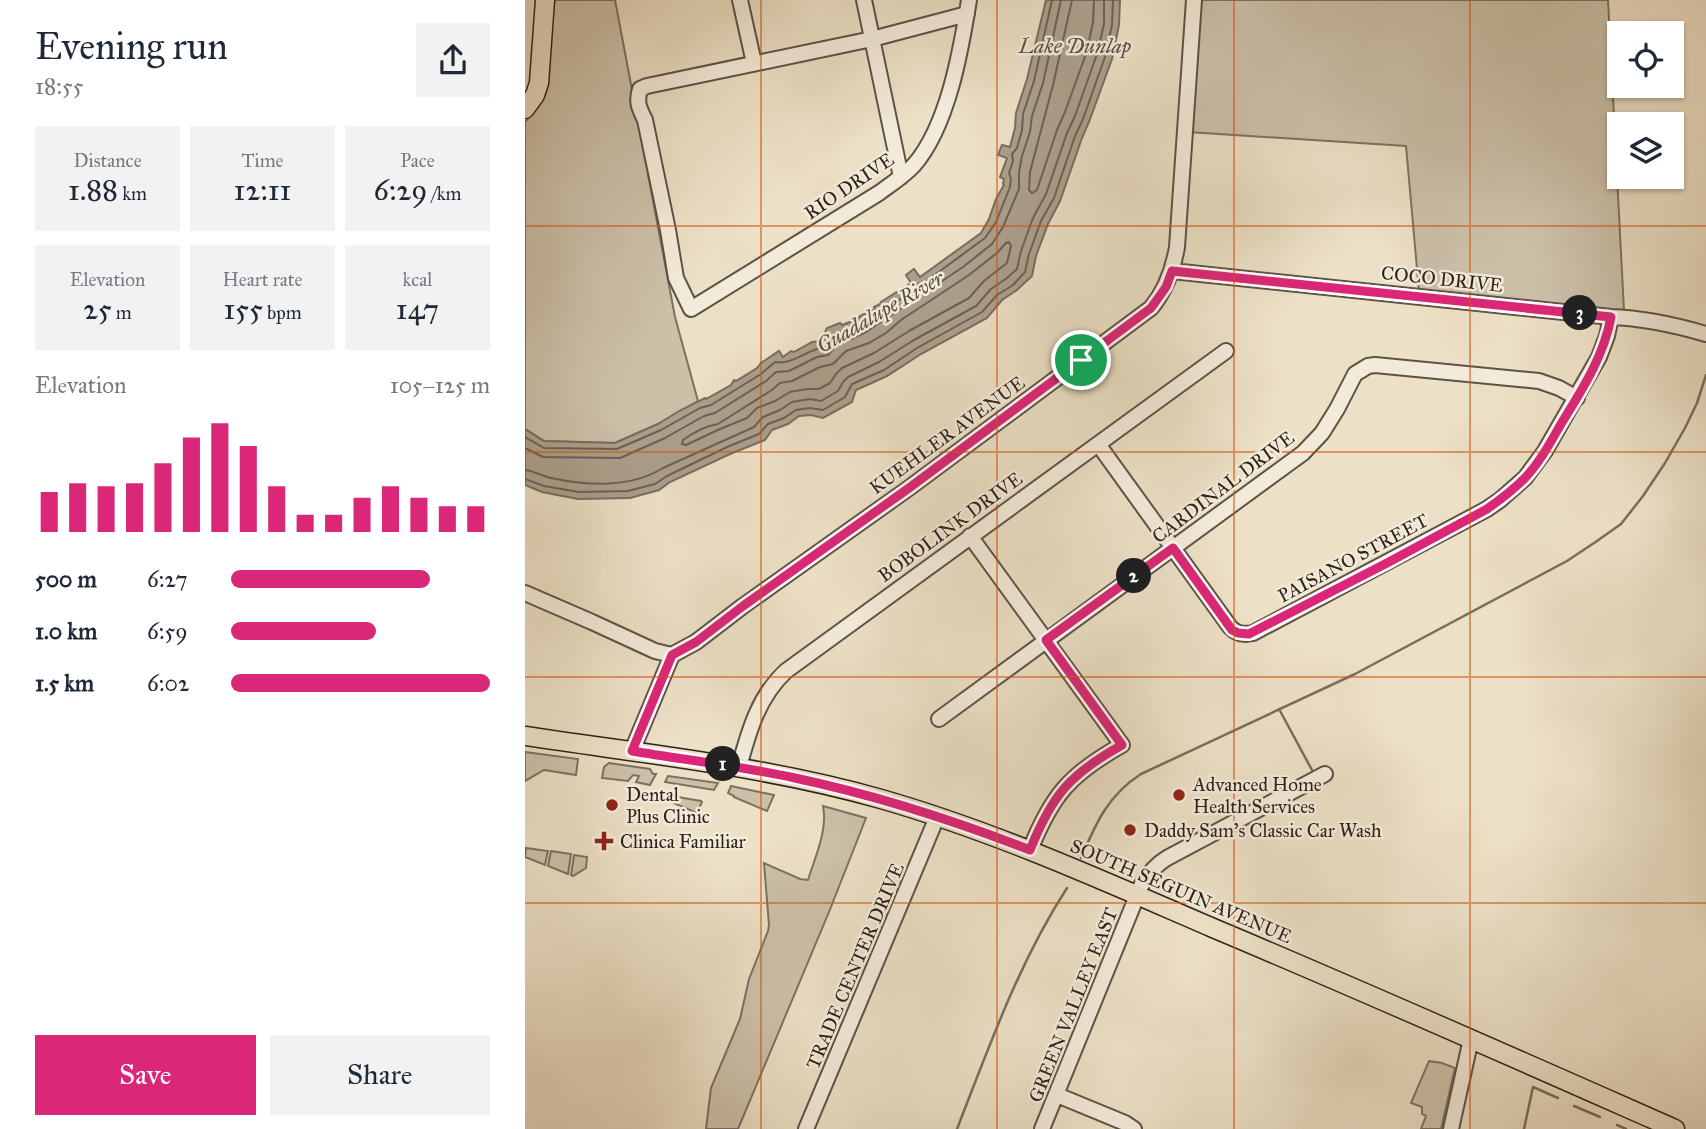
<!DOCTYPE html>
<html lang="en">
<head>
<meta charset="utf-8">
<style>
  :root { --surface:#fff; --page:#f2f2f3; --text:#1f2937; --muted:#747a83; --accent:#db2777 }
  body { margin:0; font-family:"IM FELL Great Primer",serif; background:var(--page); color:var(--text); height:100vh; display:flex; flex-direction:column; font-size:26px; white-space:nowrap }
  * { box-sizing:border-box; margin:0 }
  p { font-size:23px; color:var(--muted) }
  .icon { flex:none; width:38px; height:38px; fill:none; stroke:currentColor; stroke-width:2; stroke-linecap:round; stroke-linejoin:round }
  .map { position:relative; flex:1; overflow:hidden }
  .sheet { display:flex; flex-direction:column; background:var(--surface); width:525px }
  .sheet>* { flex:none }
  .controls { position:absolute; left:1082px; top:21px; display:grid; gap:14px }
  .controls a { display:grid; place-items:center; width:77px; height:77px; border-radius:0px; background:var(--surface); box-shadow:0 2px 5px #0004; font-size:35px }
  .pin { position:absolute; display:grid; place-items:center; width:60px; height:60px; color:#fff; margin:-30px; border:4px solid #fff; border-radius:50%; box-shadow:0 2px 7px #0007 }
  .km { position:absolute; width:35px; height:35px; margin:-18px; border-radius:50%; background:#222; color:#fff; font-size:19px; line-height:35px; text-align:center }
  .round { display:grid; place-items:center; flex:none; width:74px; height:74px; border-radius:0px; background:var(--page) }
  .overview { display:flex; align-items:center; justify-content:space-between; height:119px; padding:0 35px }
  h1 { font-size:38px; font-weight:600; line-height:52px }
  .figures { display:grid; grid-template-columns:repeat(3,1fr); gap:10px; height:119px; padding:7px 35px }
  .figures div { display:grid; align-content:center; border-radius:0px; background:var(--page); text-align:center }
  .figures b { font-size:30px; font-weight:600 }
  .figures small { font-size:19px; font-weight:400 }
  .figures p { font-size:19px }
  .chart { height:196px; padding:14px 35px }
  .chart p { display:flex; justify-content:space-between }
  .chart svg { width:100%; height:126px; margin-top:7px; stroke:var(--accent); stroke-width:6 }
  .button { display:flex; gap:14px; margin-top:auto; padding:14px 35px }
  .button a { flex:1; height:80px; border-radius:0px; background:var(--accent); color:#fff; font-size:28px; font-weight:600; line-height:80px; text-align:center }
  .button a+a { background:var(--page); color:var(--text) }
  ul { padding:0 35px; list-style:none; font-size:23px }
  li { display:grid; grid-template-columns:112px 84px 1fr; align-items:center; height:52px }
  li i { height:18px; border-radius:9px; background:var(--accent) }
  main { display:flex; flex:1; min-height:0 }
  .map>svg:first-child { display:block }
  .green { fill:#ccc0a9; stroke:#7d7162; stroke-width:2 }
  .water { fill:#ab9f8c; stroke:#796d5f; stroke-width:2 }
  .lines { fill:none; stroke-linecap:round; stroke-linejoin:round }
  .shore { stroke:#6c6054; stroke-width:2 }
  .stream { stroke:#796d5f; stroke-width:2.5 }
  .minor-casing { stroke:#5e5246; stroke-width:18 }
  .major-casing { stroke:#2e221c; stroke-width:21 }
  .minor { stroke:#f3ebda; stroke-width:14 }
  .major { stroke:#ece0c6; stroke-width:18 }
  .route-casing { stroke:#fff; stroke-width:14 }
  .route { stroke:#db2777; stroke-width:9 }
  .grid { fill:none; stroke:#d5540e; stroke-width:2; stroke-opacity:0.55 }
  .poi-dot { fill:#8f2418; stroke:#f3ebda; stroke-width:2.5 }
  .labels { text-anchor:middle; dominant-baseline:central; stroke-width:5; stroke-linejoin:round; paint-order:stroke }
  .street-label { font-size:19px; fill:#2e221c; stroke:#f3ebda }
  .poi-label { font-size:19px; fill:#2e221c; stroke:#f3ebda; text-anchor:start }
  .water-label { font-size:21px; font-style:italic; fill:#5a4e43; stroke:#f3ebda }
</style>
</head>
<body>
<main>
<section class="sheet">
<div class="overview"><div><h1>Evening run</h1><p>18:55</p></div><a class="round"><svg class="icon" aria-label="share" viewBox="0 0 24 24"><path d="M12 15V3M7 8l5-5 5 5M5 13v7h14v-7"/></svg></a></div>
<div class="figures">
<div><p>Distance</p><b>1.88<small> km</small></b></div>
<div><p>Time</p><b>12:11</b></div>
<div><p>Pace</p><b>6:29<small> /km</small></b></div>
</div>
<div class="figures">
<div><p>Elevation</p><b>25<small> m</small></b></div>
<div><p>Heart rate</p><b>155<small> bpm</small></b></div>
<div><p>kcal</p><b>147</b></div>
</div>
<div class="chart"><p><span>Elevation</span>105–125 m</p>
<svg viewBox="0 0 160 44" preserveAspectRatio="none"><path d="M5 44V30M15 44V27M25 44V28M35 44V27M45 44V20M55 44V11M65 44V6M75 44V14M85 44V28M95 44V38M105 44V38M115 44V32M125 44V28M135 44V32M145 44V35M155 44V35"/></svg>
</div>
<ul>
<li><b>500 m</b>6:27<i style="width:77%"></i></li>
<li><b>1.0 km</b>6:59<i style="width:56%"></i></li>
<li><b>1.5 km</b>6:02<i style="width:100%"></i></li>
</ul>
<div class="button"><a>Save</a><a>Share</a></div>
</section>
<div class="map">
<svg width="1181" height="1129" viewBox="0 0 1181 1129">
  <rect width="100%" height="100%" fill="#ece0c6"/>
  <filter id="stains"><feTurbulence type="fractalNoise" baseFrequency=".00286" numOctaves="4"/><feColorMatrix values="0 0 0 0 .2 0 0 0 0 .09 0 0 0 0 .02 0 0 0 .5 -.17"/></filter>
  <radialGradient id="worn" r=".72"><stop offset=".6" stop-color="#630" stop-opacity="0"/><stop offset="1" stop-color="#630" stop-opacity=".3"/></radialGradient>
  <path class="green" d="M28,0h62l60,317 23,84 -40,23 -43,19 -71,-2 -19,-12v-307l14,-16 8,-16z
    M674,0h409l16,311 -205,-20 -13,-145 -218,-14z
    M0,752l53,7 -2,16 -32,-5 -19,11z
    M84,763l41,6 3,5h3l-6,11 -14,-3 3,-6 -6,-1 -5,6 -26,-3 2,-11z
    M143,776l50,7 -4,7 -49,-8z
    M206,786l43,9 -7,16 -33,-14v-1l-6,-3z
    M135,794l41,7 1,1 -5,11 -38,-16z
    M298,806l43,12 -37,94 -91,217h-32l5,-41 29,-69 9,-40 19,-48 1,-6 -5,-62 36,16 8,1c7,-23 20,-50 15,-74z
    M1,848l22,3 -3,14 -20,-8z
    M26,851l20,3 -3,20 -20,-8z
    M49,855l13,2 -1,11 -13,8 -2,-1z
    M904,1061l13,2 13,5 -14,61h-20l5,-13 -4,-2v-7l-11,-4z"/>
  <path class="water" d="M521,0h74l-1,25 -7,34 -23,63 -7,16 -22,63 -12,23 -12,32 -4,20 -15,14 -15,10 -15,18 -66,36 -34,22 -31,14 -4,12 -29,16 -12,-3 -12,1 -11,8 -16,6 -7,10 -35,14 -60,28 -11,8 -29,8 -52,1 -36,-7 -17,-7v-56l19,12 71,2 43,-19 21,-13 26,-13 1,1 25,-14 3,-5 2,1 21,-13 4,-5 18,-12 4,6 8,-6 3,1 18,-10 9,-1 6,-13 13,-5 2,2 16,-6 2,-3 15,-7 -1,-2 8,-4 -1,-1 30,-19 -5,-8 8,-6 6,8 61,-44 8,-14 7,-20 8,-14 -1,-1 1,-5 -4,-2 7,-19 -9,-3 4,-10 8,2 5,-19 1,-15 11,-34z"/>
  <g class="lines">
    <path class="shore" d="M547,0l-19,85 -23,87 -1,18 3,3 5,-3 20,-60 8,-18 22,-61 6,-29 1,-22
      M484,242l2,4 -4,17 -23,18 -15,17 -60,33 -35,22 -32,15 -6,6 -6,9 -11,6h-12l-17,3 -15,9 -18,7 -10,10 -27,11 -34,16 -4,-1 1,-4c11,-8 22,-14 35,-16l54,-34 8,-7 12,-2 28,-14 13,-3 13,-13 23,-8 17,-10 15,-13 68,-45 28,-22 9,-10z
      M0,437l19,11 73,1 44,-19 39,-22 11,-3 50,-31 14,-12c17,3 32,-12 49,-15l9,-13 13,-3 16,-6 52,-35 4,-6 7,-2 60,-44 11,-16 14,-35 1,-8 -2,-6 4,-12 -1,-7 5,-6 5,-18 1,-16 11,-33 18,-81
      M0,448l18,9 77,1 45,-20 39,-22 11,-3 51,-32 10,-9 13,-1 28,-14 11,-2 12,-14 9,-1 17,-8 97,-65 29,-23 11,-17 16,-38v-17l3,-16 8,-24 2,-16 11,-33 18,-83
      M0,470c9,1 17,6 26,8 36,8 80,10 112,-10l91,-41 9,-10 17,-7 12,-8 18,-3 11,2 17,-10 5,-9 5,-5 31,-15 35,-22 62,-34 15,-17 16,-11 10,-9 4,-18 12,-33 13,-24 21,-61 8,-17 22,-62 7,-30v-24
      M0,479l19,7 35,6 49,-1 27,-7 12,-8 60,-29 32,-13 9,-10 16,-6 12,-8 14,-2 13,2 22,-13 7,-13 32,-14 33,-22 65,-36 15,-17 16,-10 12,-13 4,-18 12,-33 13,-23 21,-62 8,-17 22,-62 7,-32 1,-25"/>
    <path class="stream" d="M754,709l33,61
      M556,858c15,-35 27,-63 60,-84l214,-100 212,-113 30,-20 24,-17 22,-28 22,-33 20,-35 12,-25 9,-28
      M1049,1106l26,11
      M1092,1125l9,4
      M432,1129c32,-82 62,-167 110,-241
      M999,1129l9,-42 25,11"/>
    <defs>
      <path id="minor" d="M215,0l14,63
        M339,0l37,177
        M442,14l-95,25 -225,47 -7,3c-4,13 -1,19 5,31l23,110 8,48 15,31 188,-116c12,-9 25,-17 35,-28 34,-39 47,-115 55,-165
        M647,271l439,46c33,1 64,8 95,17
        M573,444l132,183c6,7 14,8 23,6l234,-124 13,-9 25,-22 20,-27 54,-94 8,-21 4,-19
        M445,536l152,209c-52,29 -70,50 -92,105
        M0,593l67,29 63,29 17,4 24,-13 47,-36 166,-118 242,-180c15,-18 22,-38 26,-61l17,-247
        M414,719l364,-266 19,-20 15,-24 18,-35 13,-8 7,-1 164,16 20,7 18,10
        M107,751l40,-96
        M214,767c10,-36 19,-70 47,-96l440,-320
        M532,1095l68,28 9,6
        M281,1129l131,-312
        M517,1129l99,-243c7,-12 14,-21 26,-28l158,-84
        M926,1129l20,-90"/>
      <path id="major" d="M0,109l10,-14 4,-12 6,-83
        M0,736c119,18 240,30 356,63 115,33 223,82 332,129 155,65 308,133 462,201"/>
    </defs>
    <use href="#minor" class="minor-casing"/>
    <use href="#major" class="major-casing"/>
    <use href="#minor" class="minor"/>
    <use href="#major" class="major"/>
  </g>
  <g class="lines">
    <defs>
      <path id="route" d="M647,271l439,46c-7,39 -29,73 -50,107 -11,19 -21,38 -36,54 -12,12 -25,22 -38,31l-100,54 -138,71 -11,-1 -6,-3 -59,-82 -127,92 76,105c-52,29 -70,50 -92,105 -77,-30 -155,-55 -235,-72 -54,-12 -109,-18 -163,-27l40,-96 24,-13 47,-36 166,-118 242,-180 15,-21z"/>
    </defs>
    <use href="#route" class="route-casing"/>
    <use href="#route" class="route"/>
  </g>
  <path class="grid" d="M236,0v1129M472,0v1129M709,0v1129M945,0v1129M0,226h1181M0,452h1181M0,677h1181M0,903h1181"/>
  <g class="poi-dot">
    <circle cx="654" cy="795" r="7"/>
    <circle cx="87" cy="805" r="7"/>
    <circle cx="605" cy="830" r="7"/>
    <path d="M75.5 830.5h7v7h7v7h-7v7h-7v-7h-7v-7h7z"/>
  </g>
  <g class="labels">
    <g class="street-label">
      <text transform="translate(324 186) rotate(-34)">RIO DRIVE</text>
      <text transform="translate(917 279) rotate(6)">COCO DRIVE</text>
      <text transform="translate(422 435) rotate(-36)">KUEHLER AVENUE</text>
      <text transform="translate(698 487) rotate(-37)">CARDINAL DRIVE</text>
      <text transform="translate(425 527) rotate(-36)">BOBOLINK DRIVE</text>
      <text transform="translate(828 558) rotate(-28)">PAISANO STREET</text>
      <text transform="translate(656 891) rotate(23)">SOUTH SEGUIN AVENUE</text>
      <text transform="translate(330 966) rotate(-67)">TRADE CENTER DRIVE</text>
      <text transform="translate(548 1005) rotate(-68)">GREEN VALLEY EAST</text>
    </g>
    <g class="poi-label">
      <text x="668" y="784">Advanced Home<tspan x="668" dy="22">Health Services</tspan></text>
      <text x="101" y="794">Dental<tspan x="101" dy="22">Plus Clinic</tspan></text>
      <text x="619" y="830">Daddy Sam's Classic Car Wash</text>
      <text x="95" y="841">Clinica Familiar</text>
    </g>
    <g class="water-label">
      <text x="550" y="46">Lake Dunlap</text>
      <text transform="translate(355 312) rotate(-30)">Guadalupe River</text>
    </g>
  </g>
  <rect width="100%" height="100%" filter="url(#stains)"/>
  <rect width="100%" height="100%" fill="url(#worn)"/>
</svg>
<div class="controls">
<a><svg class="icon" aria-label="locate" viewBox="0 0 24 24"><circle cx="12" cy="12" r="6"/><path d="M12 2v4M12 18v4M2 12h4M18 12h4"/></svg></a>
<a><svg class="icon" aria-label="layers" viewBox="0 0 24 24"><path d="M12 4l9 5-9 5-9-5zM3 14l9 5 9-5"/></svg></a>
</div>
<div class="pin" style="left:556px;top:360px;background:#1e9e55"><svg class="icon" aria-label="arrive" viewBox="0 0 24 24"><path d="M6 21V4h12l-3 4 3 4H6"/></svg></div>
<b class="km" style="left:198px;top:764px">1</b>
<b class="km" style="left:609px;top:576px">2</b>
<b class="km" style="left:1055px;top:313px">3</b>
</div>
</main>
</body>
</html>
